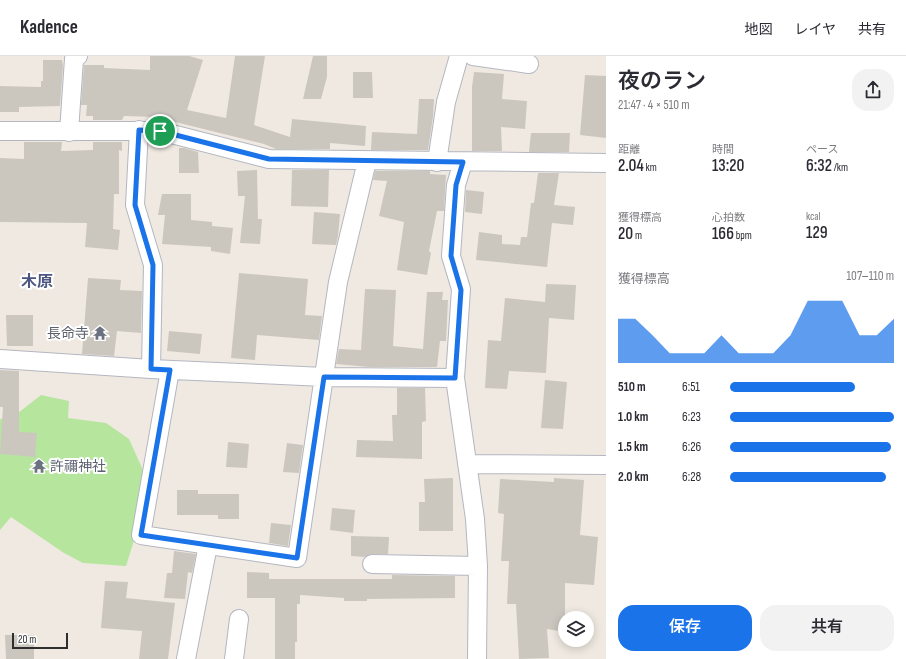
<!DOCTYPE html>
<html lang="ja">
<head>
<meta charset="utf-8">
<style>
  :root { --surface:#fff; --page:#f2f2f3; --text:#2b2b33; --muted:#7c7c81; --line:#e1e1e2; --accent:#1a73e8 }
  body { margin:0; font-family:"Sofia Sans Condensed","Noto Sans JP",sans-serif; background:var(--page); color:var(--text); height:100vh; display:flex; flex-direction:column; font-size:15px; white-space:nowrap }
  * { box-sizing:border-box; margin:0 }
  p { font-size:13px; color:var(--muted) }
  .icon { flex:none; width:22px; height:22px; fill:none; stroke:currentColor; stroke-width:2; stroke-linecap:round; stroke-linejoin:round }
  .map { position:relative; flex:1; overflow:hidden }
  .details { display:flex; flex-direction:column; background:var(--surface); width:300px }
  .details>* { flex:none }
  .fabs { position:absolute; left:558px; top:555px; display:grid; gap:8px }
  .fabs a { display:grid; place-items:center; width:36px; height:36px; border-radius:50%; background:var(--surface); box-shadow:0 2px 10px #0003; font-size:20px }
  .scale { position:absolute; left:12px; bottom:10px; width:56px; box-sizing:border-box; padding-left:4px; border:2px solid #2e2e2e; border-top:0; font-size:11px; line-height:14px; white-space:nowrap; color:#2e2e2e; -webkit-text-stroke:3px #fff; paint-order:stroke }
  .pin { position:absolute; display:grid; place-items:center; width:34px; height:34px; color:#fff; margin:-17px; border:2px solid #fff; border-radius:50%; box-shadow:0 1px 4px #0007 }
  .round { display:grid; place-items:center; flex:none; width:42px; height:42px; border-radius:16px; background:var(--page) }
  .head { display:flex; align-items:center; justify-content:space-between; height:68px; padding:0 12px }
  h1 { font-size:22px; font-weight:600; line-height:30px }
  .metrics { display:grid; grid-template-columns:repeat(3,1fr); gap:6px; height:68px; padding:4px 12px }
  .metrics div { display:grid; align-content:center }
  .metrics b { font-size:17px; font-weight:600 }
  .metrics small { font-size:11px; font-weight:400 }
  .metrics p { font-size:11px }
  .chart { height:112px; padding:8px 12px }
  .chart p { display:flex; justify-content:space-between }
  .chart svg { width:100%; height:72px; margin-top:4px; fill:var(--accent); opacity:.7 }
  .cta { display:flex; gap:8px; margin-top:auto; padding:8px 12px }
  .cta a { flex:1; height:46px; border-radius:16px; background:var(--accent); color:#fff; font-size:16px; font-weight:600; line-height:46px; text-align:center }
  .cta a+a { background:var(--page); color:var(--text) }
  ul { padding:0 12px; list-style:none; font-size:13px }
  li { display:grid; grid-template-columns:64px 48px 1fr; align-items:center; height:30px }
  li i { height:10px; border-radius:5px; background:var(--accent) }
  header { display:flex; align-items:center; gap:24px; box-sizing:border-box; height:56px; padding:0 20px; background:var(--surface); border-bottom:1px solid var(--line) }
  header strong { font-size:19px }
  nav { display:flex; gap:22px; margin-inline-start:auto; font-size:14px }
  main { display:flex; flex:1; min-height:0 }
  .map>svg:first-child { display:block }
  .green { fill:#b6e59e }
  .building { fill:#cbc7bf }
  .lines { fill:none; stroke-linecap:round; stroke-linejoin:round }
  .minor-casing { stroke:#b4b7c1; stroke-width:20 }
  .minor { stroke:#fff; stroke-width:18 }
  .route-casing { stroke:#fff; stroke-width:8 }
  .route { stroke:#1a73e8; stroke-width:5 }
  .labels { text-anchor:middle; dominant-baseline:central; stroke-width:4; stroke-linejoin:round; paint-order:stroke }
  .worship-label { font-size:14px; fill:#5b616d; stroke:#fff; text-anchor:end }
  .quarter-label { font-size:16px; font-weight:bold; fill:#4d5680; stroke:#fff }
</style>
</head>
<body>
<header>
<strong>Kadence</strong>
<nav><a>地図</a><a>レイヤ</a><a>共有</a></nav>
</header>
<main>
<div class="map">
<svg width="606" height="603" viewBox="0 0 606 603">
  <rect width="100%" height="100%" fill="#efe9e1"/>
  <path class="green" d="M41,339l28,6 -1,17 38,5 23,16 17,38 -5,41 -15,48 -43,-3 -19,-10 -53,-36 -11,13v-111l13,-2z"/>
  <path class="building" d="M150,0h39l14,4 -16,50 39,8 9,-62h30l-11,69 36,12 2,-18 74,7 -1,20 -35,-3v6h-54l-12,-5 -109,-27 -31,-1 -2,4h-29v-4h-7l1,-11h-6l3,-40h20v3l46,2z
    M313,0h14v21l-6,22h-18z
    M43,4h19l1,6 -3,40 -41,1v5h-19v-26l41,1v-6h2z
    M353,16h19l1,26h-20z
    M474,16l30,2 -2,25 25,2 -2,28 -24,-2 1,24h-30v-64z
    M585,19l21,1v62l-26,-3z
    M419,43h15l-1,18 -5,33h-57l1,-18 45,2z
    M531,77h39l-1,19h-40z
    M24,86h38l-1,9 32,-1v-8h29v9l-3,-1v44h-5l-1,35 7,1 -2,20 -33,-3 2,-24 -87,-1v-64l24,1z
    M179,92h5l14,4 1,21h-20z
    M257,114l1,49h4l-2,25 -20,-1 5,-47h-7l-1,-25z
    M292,114h37l-1,37 -37,-1z
    M375,115h55v3l16,1 -2,36h-7l-8,40 2,2 -4,22 -30,-5 7,-48 -25,-6 8,-35 -14,-1z
    M538,117h21l-5,32 21,2 -2,18 -21,-2 -5,44 -71,-7 3,-28 23,3v9l18,1 1,-8h6l4,-34h3z
    M466,134l18,2 -2,22 -17,-2z
    M162,138h29v26l21,2v4l21,2 -3,26 -19,-3v-4l-49,-3 3,-29h-7z
    M314,156l26,2 -2,22 -2,9 -24,-1z
    M239,217l69,6 -3,36 17,1 -3,24 -62,-5 -2,25 -24,-2z
    M88,222l33,2 -1,10 22,1 -1,42 -24,-2 -3,25 -32,-2z
    M546,228l30,1 -2,35 -25,-2 -3,55 -37,-2 -2,18 -22,-1 3,-48 13,1 4,-43 40,4z
    M365,233l31,1 -3,56 30,3 4,-57h16l-1,8h6l-2,41h-6l-3,26h-68l-33,-3 3,-15 22,1z
    M6,259h27v31h-26z
    M169,275l33,3 -2,20 -33,-3z
    M0,314l19,1v61l18,1 -2,24 -35,-3 3,-47h-3z
    M545,324l22,2 -4,47 -22,-1z
    M397,332h28l1,33 -4,1v37l-66,-2 1,-17 36,1 -1,-26h5z
    M228,386l21,2 -2,24 -21,-1z
    M287,387l16,2 -4,28 -16,-1z
    M453,422v53h-34v-29h6l-1,-23z
    M554,422l30,2 -4,55 18,2 -4,48 -29,-2v49l-18,-3 2,29 -30,1 -3,-55h-9l2,-43h-8l3,-47 -6,-1 2,-34 54,3z
    M177,434h21v4h41v25h-21v-4h-41z
    M332,452l23,2 -2,23 -23,-3z
    M271,467l20,2 -3,21 -19,-3z
    M351,480l38,1 -1,17h-16l-7,3 -14,-1z
    M174,495l22,3 -4,19 -4,-1 -3,27 -21,-1 3,-25h5z
    M247,516l22,1v6h123v-4l63,1v22l-88,1v2h-23v-3l-44,-3v9h-3v38h-2v17h-20v-61h-28z
    M105,525l23,1 -2,16 49,5 -7,56h-29l3,-28 -41,-3z
    M5,579h29v24h-28z"/>
  <g class="lines">
    <defs>
      <path id="minor" d="M473,0l56,8
        M139,74l-4,75 18,60 -2,104
        M0,75h160l109,28 337,4
        M69,76l5,-73 4,-3
        M437,106l9,-60 13,-46
        M463,106l-7,23 -5,71 10,33 -6,89 20,141 3,47 -1,93
        M0,303l151,10 173,8 131,1
        M170,314l-29,165 156,23 41,-276 29,-121
        M467,408l139,1
        M372,508l106,2
        M186,603l22,-114
        M234,603l5,-40"/>
    </defs>
    <use href="#minor" class="minor-casing"/>
    <use href="#minor" class="minor"/>
  </g>
  <g class="lines">
    <defs>
      <path id="route" d="M139,74l21,1 109,28 194,3 -7,23 -5,71 10,34 -6,88 -131,-1 -27,181 -156,-23 29,-165 -19,-1 2,-104 -18,-60z"/>
    </defs>
    <use href="#route" class="route-casing"/>
    <use href="#route" class="route"/>
  </g>
  <defs>
    <symbol id="temple-bare" viewBox="-9 -9 18 18"><path d="M0-6L5-2H3V0L6.5 2.5H4V6H1.5V3h-3V6H-4V2.5H-6.5L-3 0V-2H-5Z" fill="#6b7280" stroke="#fff" stroke-width="2.5" paint-order="stroke"/></symbol>
  </defs>
  <g fill-rule="evenodd">
    <use href="#temple-bare" x="90" y="267" width="20" height="20"/>
    <use href="#temple-bare" x="29" y="400" width="20" height="20"/>
  </g>
  <g class="labels">
    <g class="worship-label">
      <text x="89" y="277">長命寺</text>
      <text x="50" y="410" text-anchor="start">許禰神社</text>
    </g>
    <g class="quarter-label">
      <text x="37" y="226">木原</text>
    </g>
  </g>
</svg>
<div class="fabs">
<a><svg class="icon" aria-label="layers" viewBox="0 0 24 24"><path d="M12 4l9 5-9 5-9-5zM3 14l9 5 9-5"/></svg></a>
</div>
<div class="scale">20 m</div>
<div class="pin" style="left:160px;top:75px;background:#1e9e55"><svg class="icon" aria-label="arrive" viewBox="0 0 24 24"><path d="M6 21V4h12l-3 4 3 4H6"/></svg></div>
</div>
<section class="details">
<div class="head"><div><h1>夜のラン</h1><p>21:47 · 4 × 510 m</p></div><a class="round"><svg class="icon" aria-label="share" viewBox="0 0 24 24"><path d="M12 15V3M7 8l5-5 5 5M5 13v7h14v-7"/></svg></a></div>
<div class="metrics">
<div><p>距離</p><b>2.04<small> km</small></b></div>
<div><p>時間</p><b>13:20</b></div>
<div><p>ペース</p><b>6:32<small> /km</small></b></div>
</div>
<div class="metrics">
<div><p>獲得標高</p><b>20<small> m</small></b></div>
<div><p>心拍数</p><b>166<small> bpm</small></b></div>
<div><p>kcal</p><b>129</b></div>
</div>
<div class="chart"><p><span>獲得標高</span>107–110 m</p>
<svg viewBox="0 0 160 44" preserveAspectRatio="none"><path d="M0 44V17L10 17L20 27L30 38L40 38L50 38L60 27L70 38L80 38L90 38L100 27L110 6L120 6L130 6L140 27L150 27L160 17V44z"/></svg>
</div>
<ul>
<li><b>510 m</b>6:51<i style="width:76%"></i></li>
<li><b>1.0 km</b>6:23<i style="width:100%"></i></li>
<li><b>1.5 km</b>6:26<i style="width:98%"></i></li>
<li><b>2.0 km</b>6:28<i style="width:95%"></i></li>
</ul>
<div class="cta"><a>保存</a><a>共有</a></div>
</section>
</main>
</body>
</html>
